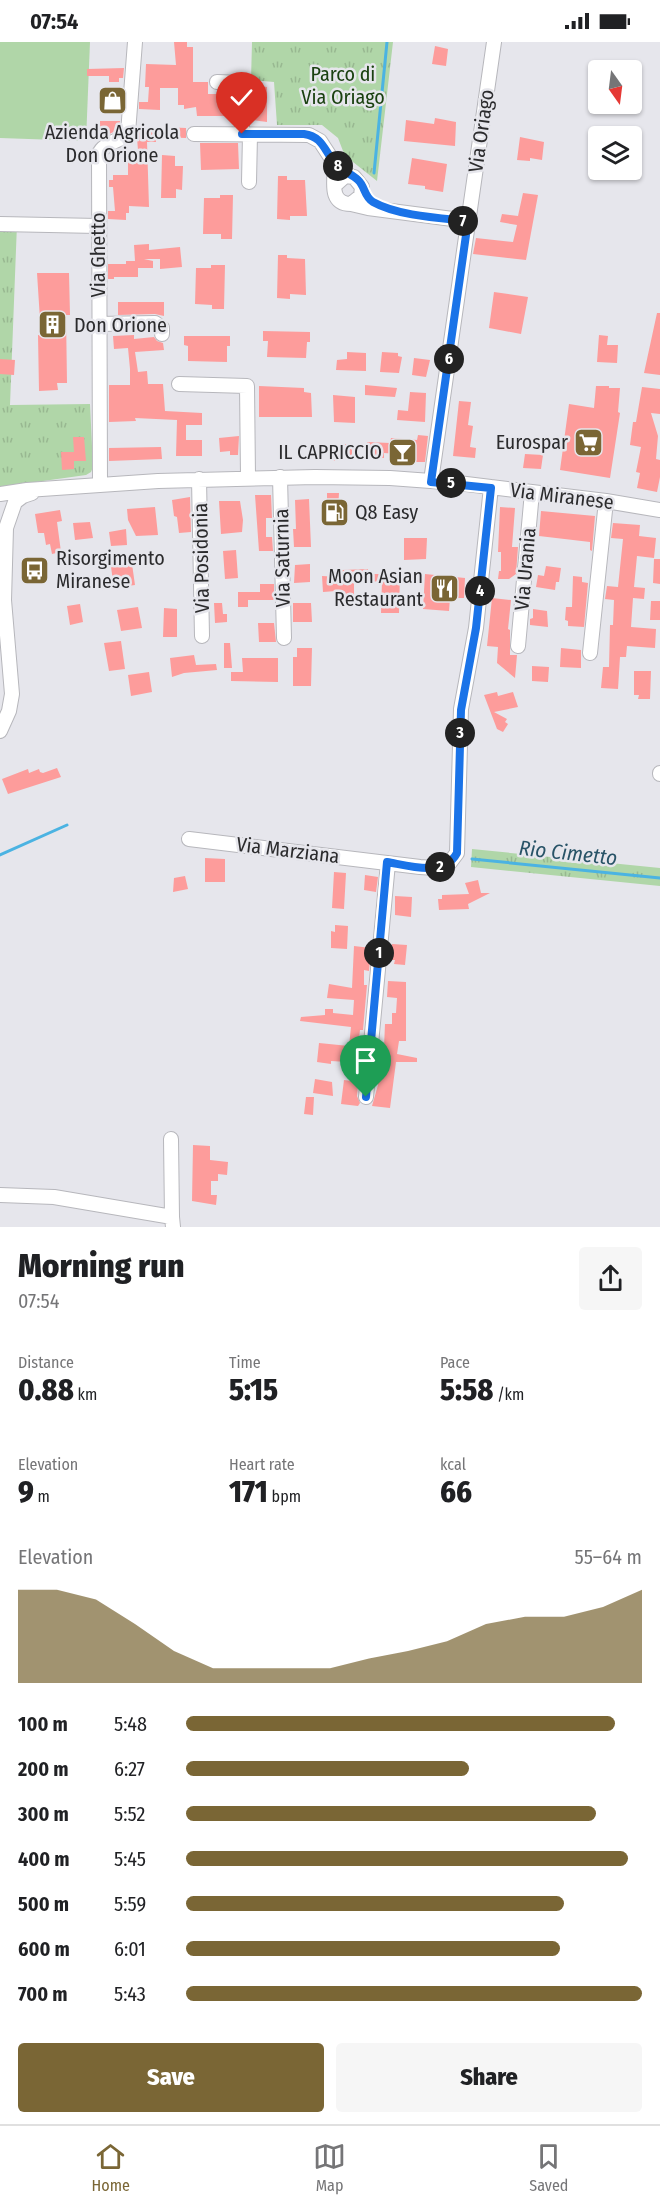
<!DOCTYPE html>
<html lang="en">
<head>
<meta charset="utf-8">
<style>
  :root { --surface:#fff; --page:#f6f6f6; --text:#202124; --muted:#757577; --line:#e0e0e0; --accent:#7a6635 }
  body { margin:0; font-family:"Fira Sans Condensed",sans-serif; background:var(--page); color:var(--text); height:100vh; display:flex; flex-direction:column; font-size:22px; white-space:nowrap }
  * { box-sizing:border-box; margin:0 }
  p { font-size:20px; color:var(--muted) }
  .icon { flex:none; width:33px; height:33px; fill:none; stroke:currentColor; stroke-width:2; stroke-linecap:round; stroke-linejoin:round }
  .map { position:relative; height:1185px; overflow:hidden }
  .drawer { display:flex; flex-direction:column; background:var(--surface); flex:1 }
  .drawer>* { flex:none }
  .needle { width:39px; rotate:166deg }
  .controls { position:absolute; left:588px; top:18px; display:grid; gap:12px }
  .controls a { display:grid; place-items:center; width:54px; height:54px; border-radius:6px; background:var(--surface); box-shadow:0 2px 4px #0004; font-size:30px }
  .pin { position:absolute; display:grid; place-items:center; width:51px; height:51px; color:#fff; margin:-62px -26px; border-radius:50% 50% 50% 0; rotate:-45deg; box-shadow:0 0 6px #0007 }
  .pin .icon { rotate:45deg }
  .km { position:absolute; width:30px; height:30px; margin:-15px; border-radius:50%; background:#222; color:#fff; font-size:16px; line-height:30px; text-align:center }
  .round { display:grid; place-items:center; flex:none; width:63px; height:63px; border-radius:6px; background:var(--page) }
  .headline { display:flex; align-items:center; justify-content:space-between; height:102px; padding:0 18px }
  h1 { font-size:33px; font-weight:800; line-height:45px }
  .stats { display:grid; grid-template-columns:repeat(3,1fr); gap:9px; height:102px; padding:6px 18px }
  .stats div { display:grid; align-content:center }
  .stats b { font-size:30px; font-weight:800 }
  .stats small { font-size:16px; font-weight:400 }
  .stats p { font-size:16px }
  .chart { height:168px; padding:12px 18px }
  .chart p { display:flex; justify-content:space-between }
  .chart svg { width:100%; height:108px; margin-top:6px; fill:var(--accent); opacity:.7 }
  .action { display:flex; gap:12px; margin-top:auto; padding:12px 18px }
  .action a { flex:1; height:69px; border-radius:6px; background:var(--accent); color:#fff; font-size:24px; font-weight:800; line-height:69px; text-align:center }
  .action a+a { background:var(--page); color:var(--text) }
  ul { padding:0 18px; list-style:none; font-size:20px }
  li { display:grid; grid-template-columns:96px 72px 1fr; align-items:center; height:45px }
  li i { height:15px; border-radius:8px; background:var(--accent) }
  .status { display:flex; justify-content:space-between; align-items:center; height:42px; padding:0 30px; background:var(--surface); direction:ltr }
  .status svg { height:16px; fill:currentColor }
  .tabs { display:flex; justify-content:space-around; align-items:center; height:84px; border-top:2px solid var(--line); background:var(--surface); font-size:16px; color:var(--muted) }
  .tabs a { display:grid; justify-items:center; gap:3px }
  .tabs .current { color:var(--accent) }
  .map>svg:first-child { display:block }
  .grass { fill:url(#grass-tufts) }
  .garden { fill:#b0d6a8 }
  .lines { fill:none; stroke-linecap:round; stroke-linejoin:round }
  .stream { stroke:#4bb3e2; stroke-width:3 }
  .building { fill:#fd9c9b }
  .minor-casing { stroke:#b7b7bc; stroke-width:16 }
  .minor { stroke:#fff; stroke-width:14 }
  .route-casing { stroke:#fff; stroke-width:12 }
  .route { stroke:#1a73e8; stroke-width:8 }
  .labels { text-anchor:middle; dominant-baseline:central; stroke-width:5; stroke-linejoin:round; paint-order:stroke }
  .park-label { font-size:20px; fill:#1a4110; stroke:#e6e6ec }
  .street-label { font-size:20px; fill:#2b2b2d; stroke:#e6e6ec }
  .poi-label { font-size:20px; fill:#2b2b2d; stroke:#e6e6ec; text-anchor:start }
  .water-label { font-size:21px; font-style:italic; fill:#285367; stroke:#e6e6ec }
</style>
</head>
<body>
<div class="status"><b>07:54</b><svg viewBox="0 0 49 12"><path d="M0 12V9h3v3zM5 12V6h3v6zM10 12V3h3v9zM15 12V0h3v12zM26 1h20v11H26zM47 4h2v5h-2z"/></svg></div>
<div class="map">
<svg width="660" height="1185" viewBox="0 0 660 1185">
  <defs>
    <pattern id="grass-tufts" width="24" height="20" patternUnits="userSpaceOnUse" patternTransform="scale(1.5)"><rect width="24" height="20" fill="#b0d6a8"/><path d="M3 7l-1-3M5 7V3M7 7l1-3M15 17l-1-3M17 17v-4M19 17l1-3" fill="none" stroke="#98b891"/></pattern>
  </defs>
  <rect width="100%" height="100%" fill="#e6e6ec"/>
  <path class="grass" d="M252,0h141l-16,139 -24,-19 -10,-11 -5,-13 -16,-13h-45l-3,-43 -23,-2z
    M0,180l17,2 -7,181 80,-1 3,63 -2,5 -5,3 -86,12z
    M472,807l188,19v18l-189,-19z"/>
  <path class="garden" d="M0,0h90l-4,99 -86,-3z"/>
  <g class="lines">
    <path class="stream" d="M374,131l13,-131
      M0,813l67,-30
      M472,817l188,19"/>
  </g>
  <path class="building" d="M174,0h13v5h6v35h15v12h24v22h-35l-1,-9 -12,2v-4h-6v-17h-18v22l-21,-1v-7h9l1,-15h-4l1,-23 30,1z
    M435,4l13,3 -2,17 -14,-2z
    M124,26l-1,10h-4v4h-10v-6h-22v-7z
    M253,43l14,2v35l-14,-2z
    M435,76l21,4 -1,24 -51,-5 2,-21 28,4z
    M100,79h20l-1,8 -19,10z
    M163,85l23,1v10l-30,-1v5h-9l2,65 -20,-1v7h-3v7l-18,-1v-8h7l-2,-24h-4v-7h4v-5h15v-13h11l-2,-24 -2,-1 2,-8 27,1z
    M520,95l24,5 -2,18 -12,-2v3l-13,-1z
    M200,101h38l1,26 -38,1z
    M162,113l13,1v10h8l-1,24 -6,-1v9h-15z
    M412,116l35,6 -4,28 -18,-3v-3l-17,-2z
    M278,134h9v4h18l2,36h-17v4l-13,-1z
    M523,151l15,2 -12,65 -53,-6 3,-16 37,4 4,-17 -17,-3 2,-8 16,2z
    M220,153h13l-1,44h-11v-5h-18l1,-36h16z
    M149,202v6l31,-3 2,20 -22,2v-10h-16l9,2v7h-15v9h-24v2h-6v-15h18v-3h9l-1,-16z
    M278,213h9v3l18,1 1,36 -16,-1v5l-13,-1z
    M211,223h14l-1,44h-12v-4l-17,-1 1,-36h15z
    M37,231h32l1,42h-4l1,68h-10l1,7 -19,1 -1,-56h3z
    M494,250l34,5 -7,37 -32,-6z
    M118,260h46v14l-9,-2 -37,1z
    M657,271h3v62l-16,-2z
    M263,289l47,1v10h-3l-1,16 -39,-1 1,-16h-5z
    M134,293v4l20,-2 3,4 6,2 1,7 -29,2 3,20 9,-1 1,13h15l2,27 37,2v12h-16v15h16v16h-26l1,-36 -42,-2 1,3 -27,1v-37h21v-16l-2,-21 -14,1 -1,-13z
    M599,293l9,1 -1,9h11l-1,18 -20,-1z
    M184,294h46v10h-3v16l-39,-1v-15l-4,-1z
    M347,310l19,1v18l-30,-1 1,-10 10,-1z
    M382,310l16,1v3l4,1 -3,16 -19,-1z
    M414,316l16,2 -4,17 -14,-2z
    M0,317l15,1 -1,15 -14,-1z
    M365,343l32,3 -2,9 -30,-2z
    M259,344l45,2v4l7,1 1,24h-53z
    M596,344h13v2h11l-2,24 2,1 -10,65 -50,-8 9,-66 25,4z
    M642,345l18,2v25l-9,-1 7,23 -2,23 4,1v17l-3,15 -20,-4 3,-15 -4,-1 5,-25 -11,-2 3,-23h3z
    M410,350l16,1 -1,29 -28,-2 1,-10 10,1z
    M333,353l22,2v26l-21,-1z
    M459,359l12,1 -3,23 5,1 -3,21 6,1 -1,10 -22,-2z
    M418,393l10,1 -3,26h-13v-7l-28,-2v5l-17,-1v-15l23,1 1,-5 26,2z
    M239,394l-1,19h-8v-4l-10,1 -1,-14z
    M73,395h11l2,24h-12v8l-12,1 -1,-18h13z
    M332,402h20v14l-20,3z
    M161,405l1,12 -53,2v-13z
    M525,412l18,1 -2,14 -18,-1z
    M327,451h12l-1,16 -11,-1z
    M255,453h16l1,23h-6v19h6l1,14h-14z
    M190,455l1,35 -12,1 -2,-16 -3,-1 -2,-16z
    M309,457l2,48h-17l-1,-18h3l-1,-29z
    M219,459h21l3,19 -1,12 -21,2z
    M155,465l3,28 -22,1 -8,-16 -1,-11z
    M500,465l15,1 -3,39h6l-2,27 -7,5h-11l1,-8h2v-19h-3z
    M60,468l2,11 -5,1 4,30 -9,2 -2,-10 -4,1 -2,-12h-6l-3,-19z
    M541,469l54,5 -3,35 -2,-1v-8l-51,-6z
    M90,480l3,16 -18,2 -2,-17z
    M613,481l27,2 -1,11 17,2 -2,20 -17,-2 -3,31 11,1 -1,11 -11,-1 -2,29 25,2 -1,19 -28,-2 -1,11h-6l-2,32 -17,-1 2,-21h6l1,-42h3l1,-25 -9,-1 2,-13 11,1 5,-48 -12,-1z
    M126,487l1,16 -16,1 -2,-14z
    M404,496h23l-1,21 -22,1z
    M236,508l2,28 -13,1 -2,-28z
    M654,517h6v25l-7,-1z
    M132,522l3,21 -21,3 -3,-21z
    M310,522v18l-16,1 1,-18z
    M546,524l15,2 -2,14h-3l-1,8 -19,-3 2,-12 6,1z
    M368,527v5h32l-1,39h-18l1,-32 -28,2v16l-8,2h-10v-10l-13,1 -1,-16 20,1v-7z
    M425,532l40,4 -1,20h-14l-1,13 -26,-2z
    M573,534l9,1v5l6,1 -4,44 -16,-1v-5l-3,-1 1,-13h6z
    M260,542h14v16h-26v7h-10v-15h22z
    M492,556l19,2 -3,29 2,1v25h7l-2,23 -18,-15 1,-16 -11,-1z
    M651,559h9v19h-10z
    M214,561h8l1,11h4v8l-12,1z
    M293,561h18l1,19h-19z
    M80,562l3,18 -13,3 -3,-19z
    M138,565l4,21 -21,3 -4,-21z
    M164,566l13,1v28h-14z
    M533,567l14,2 1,16 -18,-2v-6l3,-1z
    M258,581h16l2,19h-17z
    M121,599l4,28 -16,2 -5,-28z
    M224,601h6l2,25h-8z
    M297,606h15l-1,38h-18v-29h4z
    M561,606l20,2v18l-21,-1z
    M194,613l2,10 20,-1 1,6 -33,3 -12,4 -2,-19z
    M242,616h36v24l-47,-1v-9h12z
    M532,624l17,1 -1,15 -16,-1z
    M634,629h17l-1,28h-12l1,-4h-5z
    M149,630l3,20 -21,4 -3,-21z
    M497,650l1,4 15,-4 5,15 -24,5 13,7 -2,3 3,2 -5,8 -6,-3 -13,-34z
    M57,726l4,9 -53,17 -6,-15 26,-10 1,4 10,-4 1,3 3,1z
    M205,816l20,1v23h-20z
    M334,830l12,1 -2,36 -12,-1z
    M365,833l13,2 -2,15 -12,-2z
    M185,834l3,13 -15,3 1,-14z
    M478,838l3,13h9l-22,11 1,5 -30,1 -1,-11h4v-4l27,-1 -4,-11z
    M395,854l17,1 -1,20 -16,-2z
    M335,883l13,1 -1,23 -16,-1v-17l4,1z
    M392,902l15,1 -2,20 -11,-1 1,-4h-5z
    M354,904l17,2 -2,23 -5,-1v15h3l-4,45h-3l-2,16h4l-5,50 3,7 -2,3 -17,-2 3,-24 7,1 2,-15 -7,-1 1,-3 -16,-1v3l-14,-2 2,-19 30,3 2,-19 -51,-6 1,-4 24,-2v-6h8v4l20,2 1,-15 -27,-2 2,-14 23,4z
    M388,939l18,1v59h-7l-2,13 20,4v4h-21l-6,46 -18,-2 6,-21 2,-39 4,1 1,-23h7v-11h4l1,-15 -10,-1z
    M315,1037l17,3 1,14 -20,-3z
    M306,1055h8l-1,18 -9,-1z
    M193,1103l17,1v14l18,2 -1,13 -9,-1v7h-7v14h6l-1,10 -24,-4z"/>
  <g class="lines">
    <defs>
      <path id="minor" d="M217,40l25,1v51
        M194,92l115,1 11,6 15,23 15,12
        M249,140l1,-47
        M335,143l10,-9 9,1 8,10 -1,9 -10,8c-23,0 -16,-24 -16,-40
        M351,162l17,4 100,13
        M0,182l98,2
        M98,282l57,-1 7,5v6
        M179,342l68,2 1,91
        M280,435l4,161
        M199,437l3,157
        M431,439l63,-439
        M100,443l-1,-331c5,-12 21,-12 29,-21l7,-91
        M0,452l27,-4 131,-9 157,-4 75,1 68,5 148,18 54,9
        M518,604l14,-154
        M590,611l16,-152
        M0,689l9,-20 3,-17 -8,-94 2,-72 9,-26 8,-6 9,-3
        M660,732v-1
        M189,797l231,28 15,1 13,-3 9,-12 4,-144 15,-81 15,-141
        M366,1055l22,-234
        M171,1097l1,78
        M0,1153l54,2 118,20 1,10"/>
    </defs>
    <use href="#minor" class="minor-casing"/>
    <use href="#minor" class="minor"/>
  </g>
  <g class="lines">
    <defs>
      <path id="route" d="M242,92h62c20,3 20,18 32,30 6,7 16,10 22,16 7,6 6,17 15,22 25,14 67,16 95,19l-37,261 60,6 -15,140 -15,82 -4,143c-13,24 -47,13 -70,9l-21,235"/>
    </defs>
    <use href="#route" class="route-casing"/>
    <use href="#route" class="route"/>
  </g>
  <defs>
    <symbol id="shop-square" viewBox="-11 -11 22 22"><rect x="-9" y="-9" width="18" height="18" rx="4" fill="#7a6635" stroke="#e6e6ec"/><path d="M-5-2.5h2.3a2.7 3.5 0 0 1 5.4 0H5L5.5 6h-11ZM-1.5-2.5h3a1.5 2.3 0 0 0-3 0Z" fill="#fff"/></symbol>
    <symbol id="building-square" viewBox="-11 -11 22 22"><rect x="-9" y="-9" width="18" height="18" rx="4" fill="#7a6635" stroke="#e6e6ec"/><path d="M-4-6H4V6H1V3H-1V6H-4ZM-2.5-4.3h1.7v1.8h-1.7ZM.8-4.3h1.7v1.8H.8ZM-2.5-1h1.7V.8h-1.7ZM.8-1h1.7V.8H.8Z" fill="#fff"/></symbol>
    <symbol id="supermarket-square" viewBox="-11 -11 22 22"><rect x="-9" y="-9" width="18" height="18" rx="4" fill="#7a6635" stroke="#e6e6ec"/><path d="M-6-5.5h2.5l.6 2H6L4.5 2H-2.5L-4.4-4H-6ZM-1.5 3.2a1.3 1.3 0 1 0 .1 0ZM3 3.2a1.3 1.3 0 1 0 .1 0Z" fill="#fff"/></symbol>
    <symbol id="bar-square" viewBox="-11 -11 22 22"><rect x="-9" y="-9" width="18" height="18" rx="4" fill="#7a6635" stroke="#e6e6ec"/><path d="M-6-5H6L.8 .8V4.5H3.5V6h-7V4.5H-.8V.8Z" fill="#fff"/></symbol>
    <symbol id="fuel-square" viewBox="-11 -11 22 22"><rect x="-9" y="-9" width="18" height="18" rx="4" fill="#7a6635" stroke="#e6e6ec"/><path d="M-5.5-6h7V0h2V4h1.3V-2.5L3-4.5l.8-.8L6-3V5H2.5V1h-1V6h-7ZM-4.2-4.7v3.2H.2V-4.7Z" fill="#fff"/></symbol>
    <symbol id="bus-square" viewBox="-11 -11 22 22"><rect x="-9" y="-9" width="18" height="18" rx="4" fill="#7a6635" stroke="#e6e6ec"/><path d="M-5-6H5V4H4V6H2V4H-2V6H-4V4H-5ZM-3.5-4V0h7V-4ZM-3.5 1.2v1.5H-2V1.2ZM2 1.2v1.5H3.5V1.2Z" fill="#fff"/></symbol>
    <symbol id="restaurant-square" viewBox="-11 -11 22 22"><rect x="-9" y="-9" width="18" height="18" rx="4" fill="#7a6635" stroke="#e6e6ec"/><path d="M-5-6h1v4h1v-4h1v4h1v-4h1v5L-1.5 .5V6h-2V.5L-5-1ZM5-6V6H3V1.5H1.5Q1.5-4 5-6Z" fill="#fff"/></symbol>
  </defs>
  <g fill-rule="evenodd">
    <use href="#shop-square" x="96" y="42" width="33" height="33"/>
    <use href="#building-square" x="36" y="266" width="33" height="33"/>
    <use href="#supermarket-square" x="572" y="384" width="33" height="33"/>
    <use href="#bar-square" x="386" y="394" width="33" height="33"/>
    <use href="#fuel-square" x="318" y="454" width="33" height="33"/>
    <use href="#bus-square" x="18" y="512" width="33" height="33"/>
    <use href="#restaurant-square" x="428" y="530" width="33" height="33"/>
  </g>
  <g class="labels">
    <g class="park-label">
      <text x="343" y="32">Parco di<tspan x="343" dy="23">Via Oriago</tspan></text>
    </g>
    <g class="street-label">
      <text transform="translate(481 89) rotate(-82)">Via Oriago</text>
      <text transform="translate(98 213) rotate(-90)">Via Ghetto</text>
      <text transform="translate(562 454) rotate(7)">Via Miranese</text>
      <text transform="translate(201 516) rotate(-91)">Via Posidonia</text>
      <text transform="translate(282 516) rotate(-91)">Via Saturnia</text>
      <text transform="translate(525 527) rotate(-85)">Via Urania</text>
      <text transform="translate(288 808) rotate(7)">Via Marziana</text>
    </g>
    <g class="poi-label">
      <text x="112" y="90" text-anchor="middle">Azienda Agricola<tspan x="112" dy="23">Don Orione</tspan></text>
      <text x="74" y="283">Don Orione</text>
      <text x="568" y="400" text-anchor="end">Eurospar</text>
      <text x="382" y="410" text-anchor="end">IL CAPRICCIO</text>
      <text x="355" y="470">Q8 Easy</text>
      <text x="56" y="516">Risorgimento<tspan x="56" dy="23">Miranese</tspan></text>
      <text x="423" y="534" text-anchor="end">Moon Asian<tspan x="423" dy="23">Restaurant</tspan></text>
    </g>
    <g class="water-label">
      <text transform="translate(568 811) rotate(6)">Rio Cimetto</text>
    </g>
  </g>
</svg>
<div class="controls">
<a><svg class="needle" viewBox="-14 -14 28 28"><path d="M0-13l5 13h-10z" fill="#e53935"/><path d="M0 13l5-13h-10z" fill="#757577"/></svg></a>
<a><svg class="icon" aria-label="layers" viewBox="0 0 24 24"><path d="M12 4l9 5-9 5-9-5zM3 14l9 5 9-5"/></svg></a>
</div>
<div class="pin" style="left:366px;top:1055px;background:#1e9e55"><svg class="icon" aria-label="arrive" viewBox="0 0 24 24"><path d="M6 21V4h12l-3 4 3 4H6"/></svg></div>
<div class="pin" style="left:242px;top:92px;background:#d93025"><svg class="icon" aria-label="check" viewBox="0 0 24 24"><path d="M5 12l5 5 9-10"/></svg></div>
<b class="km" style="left:379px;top:911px">1</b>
<b class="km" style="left:440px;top:825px">2</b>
<b class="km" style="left:460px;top:691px">3</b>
<b class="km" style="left:480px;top:549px">4</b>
<b class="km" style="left:451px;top:441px">5</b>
<b class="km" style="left:449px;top:317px">6</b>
<b class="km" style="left:463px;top:179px">7</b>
<b class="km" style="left:338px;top:124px">8</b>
</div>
<section class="drawer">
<div class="headline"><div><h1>Morning run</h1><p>07:54</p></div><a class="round"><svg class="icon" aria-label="share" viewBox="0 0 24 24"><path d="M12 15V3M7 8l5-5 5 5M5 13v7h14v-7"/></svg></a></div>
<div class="stats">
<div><p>Distance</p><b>0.88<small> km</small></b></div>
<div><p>Time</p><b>5:15</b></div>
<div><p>Pace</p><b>5:58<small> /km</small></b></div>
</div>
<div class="stats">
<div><p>Elevation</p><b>9<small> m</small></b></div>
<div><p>Heart rate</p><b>171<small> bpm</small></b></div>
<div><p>kcal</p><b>66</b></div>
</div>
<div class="chart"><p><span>Elevation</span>55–64 m</p>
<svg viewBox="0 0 160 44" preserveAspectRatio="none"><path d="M0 44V6L10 6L20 10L30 20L40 31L50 38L60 38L70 38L80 38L90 34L100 31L110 27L120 20L130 17L140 17L150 13L160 6V44z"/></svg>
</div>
<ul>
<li><b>100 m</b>5:48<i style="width:94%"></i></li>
<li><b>200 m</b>6:27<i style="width:62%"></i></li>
<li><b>300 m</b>5:52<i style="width:90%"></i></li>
<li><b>400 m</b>5:45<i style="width:97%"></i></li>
<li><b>500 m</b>5:59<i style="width:83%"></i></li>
<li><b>600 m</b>6:01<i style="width:82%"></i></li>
<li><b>700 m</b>5:43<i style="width:100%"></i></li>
</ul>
<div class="action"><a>Save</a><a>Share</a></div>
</section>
<nav class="tabs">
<a class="current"><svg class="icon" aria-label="home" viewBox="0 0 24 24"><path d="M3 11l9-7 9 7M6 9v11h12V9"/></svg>Home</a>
<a><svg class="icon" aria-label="map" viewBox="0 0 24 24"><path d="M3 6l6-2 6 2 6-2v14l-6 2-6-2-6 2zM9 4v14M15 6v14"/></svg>Map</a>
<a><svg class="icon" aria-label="saved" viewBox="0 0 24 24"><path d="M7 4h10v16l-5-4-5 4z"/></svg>Saved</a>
</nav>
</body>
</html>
